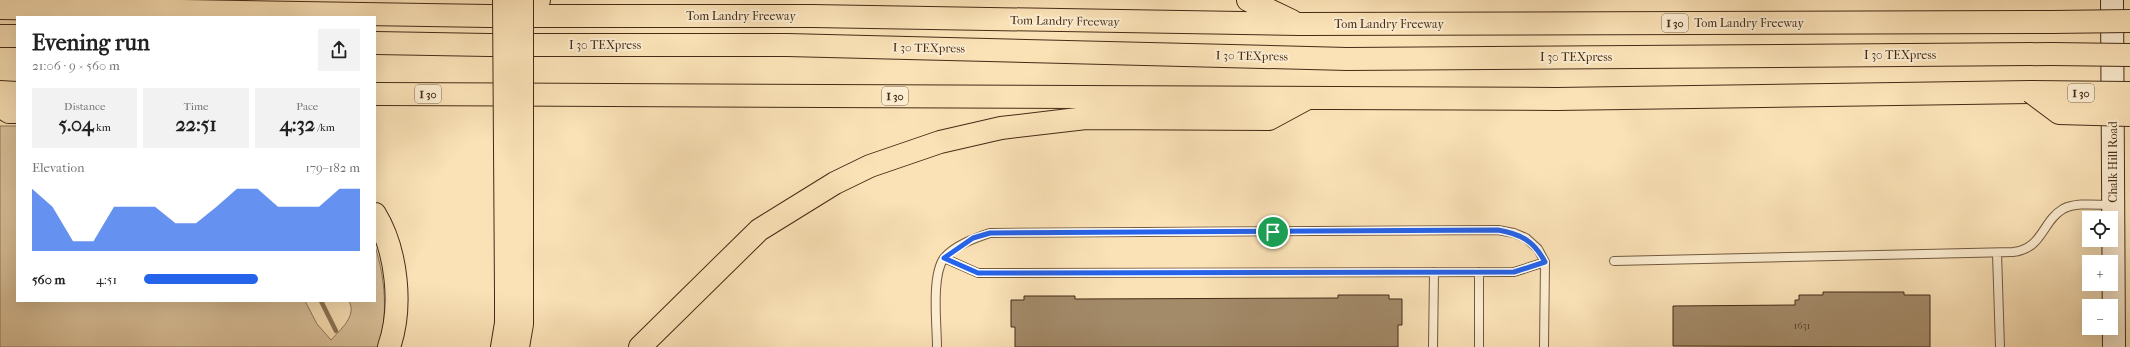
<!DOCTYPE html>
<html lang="en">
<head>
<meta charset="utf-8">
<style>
  :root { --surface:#fff; --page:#f2f2f2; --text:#222; --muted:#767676; --accent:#2563eb }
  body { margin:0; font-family:"IM FELL French Canon",serif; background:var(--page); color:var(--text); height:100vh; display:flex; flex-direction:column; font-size:15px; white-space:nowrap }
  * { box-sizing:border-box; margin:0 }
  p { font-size:13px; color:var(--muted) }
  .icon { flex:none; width:22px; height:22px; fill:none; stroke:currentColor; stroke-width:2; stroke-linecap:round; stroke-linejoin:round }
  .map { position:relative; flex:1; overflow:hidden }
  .drawer { position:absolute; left:16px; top:16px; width:360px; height:286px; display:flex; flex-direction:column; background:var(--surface); border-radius:0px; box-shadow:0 4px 16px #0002 }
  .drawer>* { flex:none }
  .buttons { position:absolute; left:2082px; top:211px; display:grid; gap:8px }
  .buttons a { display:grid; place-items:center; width:36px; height:36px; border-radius:0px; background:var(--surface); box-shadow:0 4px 16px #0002; font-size:20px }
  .pin { position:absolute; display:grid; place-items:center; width:34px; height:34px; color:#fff; margin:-17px; border:2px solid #fff; border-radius:50%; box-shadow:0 1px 4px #0007 }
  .round { display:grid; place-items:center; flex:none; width:42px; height:42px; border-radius:0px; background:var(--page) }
  .overview { display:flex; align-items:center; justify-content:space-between; height:68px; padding:0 16px }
  h1 { font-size:22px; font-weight:800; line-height:30px }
  .figures { display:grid; grid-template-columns:repeat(3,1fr); gap:6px; height:68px; padding:4px 16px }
  .figures div { display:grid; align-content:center; border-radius:0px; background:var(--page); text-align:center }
  .figures b { font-size:20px; font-weight:800 }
  .figures small { font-size:11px; font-weight:400 }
  .figures p { font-size:11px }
  .chart { height:112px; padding:8px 16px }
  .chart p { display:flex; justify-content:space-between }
  .chart svg { width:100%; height:72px; margin-top:4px; fill:var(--accent); opacity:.7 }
  ul { padding:0 16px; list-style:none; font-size:13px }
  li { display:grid; grid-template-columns:64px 48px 1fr; align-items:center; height:30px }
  li i { height:10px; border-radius:5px; background:var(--accent) }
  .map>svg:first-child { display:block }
  .green { fill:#dbc29b; stroke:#907758 }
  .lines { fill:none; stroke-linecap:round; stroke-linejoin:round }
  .stream { stroke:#8c7356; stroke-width:4.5 }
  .building { fill:#a38a69; stroke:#452c16 }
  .lane-casing { stroke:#72593e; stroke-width:10 }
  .secondary-casing { stroke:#452c16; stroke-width:24 }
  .highway-casing { stroke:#452c16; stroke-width:24 }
  .lane { stroke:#fcecd0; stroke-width:8 }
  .secondary { stroke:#fcecd0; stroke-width:22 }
  .highway { stroke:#fae1b6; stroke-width:22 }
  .highway-bridge-casing { stroke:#452c16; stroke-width:24; stroke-linecap:butt }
  .highway-bridge { stroke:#fae1b6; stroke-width:22 }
  .route-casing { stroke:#fff; stroke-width:8 }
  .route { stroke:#2563eb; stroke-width:5 }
  .labels { text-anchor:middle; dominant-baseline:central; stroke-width:4; stroke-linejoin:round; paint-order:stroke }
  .number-label { font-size:10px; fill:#5c442b }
  .shield { fill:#fcecd0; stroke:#7c664e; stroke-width:1 }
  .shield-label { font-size:11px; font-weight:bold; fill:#452c16 }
  .street-label { font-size:12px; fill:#452c16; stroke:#fcecd0 }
</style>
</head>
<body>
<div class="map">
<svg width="2130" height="347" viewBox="0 0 2130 347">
  <rect width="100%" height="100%" fill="#fae1b6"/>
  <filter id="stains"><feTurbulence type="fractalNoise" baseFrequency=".005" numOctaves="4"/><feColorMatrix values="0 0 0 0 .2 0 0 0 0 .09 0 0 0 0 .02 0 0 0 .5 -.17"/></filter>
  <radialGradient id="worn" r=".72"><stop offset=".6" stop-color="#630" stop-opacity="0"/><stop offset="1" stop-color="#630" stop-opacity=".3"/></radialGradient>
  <path class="green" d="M0,126h17v175h288l12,23 14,16c10,-11 26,-24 18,-39h26v-55c11,35 12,66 5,101h-380z"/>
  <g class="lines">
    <path class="stream" d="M321,301l15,30"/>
  </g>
  <path class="building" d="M1823,292h81v3h26v52l-257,-1v-40l122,-1v-5h4v-5h24z
    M1338,295h51v4h13v26h-4v22h-383v-20h-4v-27h13v-4h51v3l263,-1z"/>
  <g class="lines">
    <defs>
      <path id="lane" d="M1997,253l3,94
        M944,258l34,15 536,-1 31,-10
        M1614,261l399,-9c30,-3 29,-31 50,-43 13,-7 34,-4 49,-4
        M937,347c0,-23 -6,-71 7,-89 11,-13 31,-20 46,-25l508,-3 16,3 12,5 12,11 7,13 -1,85
        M1433,347l1,-75
        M1479,347v-75"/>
      <path id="secondary" d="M2112,0l2,347"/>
      <path id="highway" d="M1248,0l44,21
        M0,8l489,8h323l487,8 752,-2
        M507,10l32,-10
        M0,36h17
        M375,43l114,2h298l560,14 704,-5
        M0,92l17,1
        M375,94l1181,5 475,-7
        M0,106l9,6h8
        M375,214c22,36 28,93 14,133
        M502,347l4,-24v-29
        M518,347l4,-23v-30
        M640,347l119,-117 76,-47 35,-17 70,-24 61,-14 85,-10 183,1 37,-20"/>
    </defs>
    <use href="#lane" class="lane-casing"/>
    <use href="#secondary" class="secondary-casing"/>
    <use href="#highway" class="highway-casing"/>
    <use href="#lane" class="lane"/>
    <use href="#secondary" class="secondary"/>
    <use href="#highway" class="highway"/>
    <defs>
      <path id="highway-bridge" d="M504,0l2,294
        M522,0v294
        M2051,22l79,-1
        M2051,54l79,1
        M2031,92l28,21 71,2
        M2031,92l99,1"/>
    </defs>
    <use href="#highway-bridge" class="highway-bridge-casing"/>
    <use href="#highway-bridge" class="highway-bridge"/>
  </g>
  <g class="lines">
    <defs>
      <path id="route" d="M1498,230c23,4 36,11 47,32l-31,10 -536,1 -34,-15 29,-20 17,-5z"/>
    </defs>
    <use href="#route" class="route-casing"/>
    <use href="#route" class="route"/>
  </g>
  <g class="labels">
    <g class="number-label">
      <text x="1802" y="326">1631</text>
    </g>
    <g class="shield">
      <rect x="1662" y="14" width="26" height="18" rx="3"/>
      <rect x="2068" y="84" width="26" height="18" rx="3"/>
      <rect x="415" y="85" width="26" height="18" rx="3"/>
      <rect x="882" y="87" width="26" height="18" rx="3"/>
    </g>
    <g class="shield-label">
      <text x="1675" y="23">I 30</text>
      <text x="2081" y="93">I 30</text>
      <text x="428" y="94">I 30</text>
      <text x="895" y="96">I 30</text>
    </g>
    <g class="street-label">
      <text x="741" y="16">Tom Landry Freeway</text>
      <text transform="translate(1065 21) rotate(1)">Tom Landry Freeway</text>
      <text x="1749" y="23">Tom Landry Freeway</text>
      <text x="1389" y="24">Tom Landry Freeway</text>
      <text x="605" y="45">I 30 TEXpress</text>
      <text transform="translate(929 48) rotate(1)">I 30 TEXpress</text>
      <text x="1900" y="55">I 30 TEXpress</text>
      <text transform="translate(1252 56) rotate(1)">I 30 TEXpress</text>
      <text x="1576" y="57">I 30 TEXpress</text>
      <text transform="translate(2113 162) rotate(-90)">Chalk Hill Road</text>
    </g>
  </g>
  <rect width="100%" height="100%" filter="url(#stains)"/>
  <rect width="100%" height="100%" fill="url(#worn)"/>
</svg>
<div class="buttons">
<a><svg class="icon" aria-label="locate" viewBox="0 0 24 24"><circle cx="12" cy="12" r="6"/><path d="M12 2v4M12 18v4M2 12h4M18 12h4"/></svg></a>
<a>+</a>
<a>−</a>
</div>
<div class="pin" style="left:1273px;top:232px;background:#1e9e55"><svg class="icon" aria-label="arrive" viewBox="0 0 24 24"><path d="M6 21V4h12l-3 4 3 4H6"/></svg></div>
<section class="drawer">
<div class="overview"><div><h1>Evening run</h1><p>21:06 · 9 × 560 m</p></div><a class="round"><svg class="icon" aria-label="share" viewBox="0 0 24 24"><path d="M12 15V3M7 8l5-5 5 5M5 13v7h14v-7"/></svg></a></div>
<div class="figures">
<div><p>Distance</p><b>5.04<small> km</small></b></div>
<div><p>Time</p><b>22:51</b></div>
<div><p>Pace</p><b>4:32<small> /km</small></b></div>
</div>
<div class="chart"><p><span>Elevation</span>179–182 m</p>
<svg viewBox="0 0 160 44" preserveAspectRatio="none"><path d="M0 44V6L10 17L20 38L30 38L40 17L50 17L60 17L70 27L80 27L90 17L100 6L110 6L120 17L130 17L140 17L150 6L160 6V44z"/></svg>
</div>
<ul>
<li><b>560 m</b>4:51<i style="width:53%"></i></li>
</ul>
</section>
</div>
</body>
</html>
